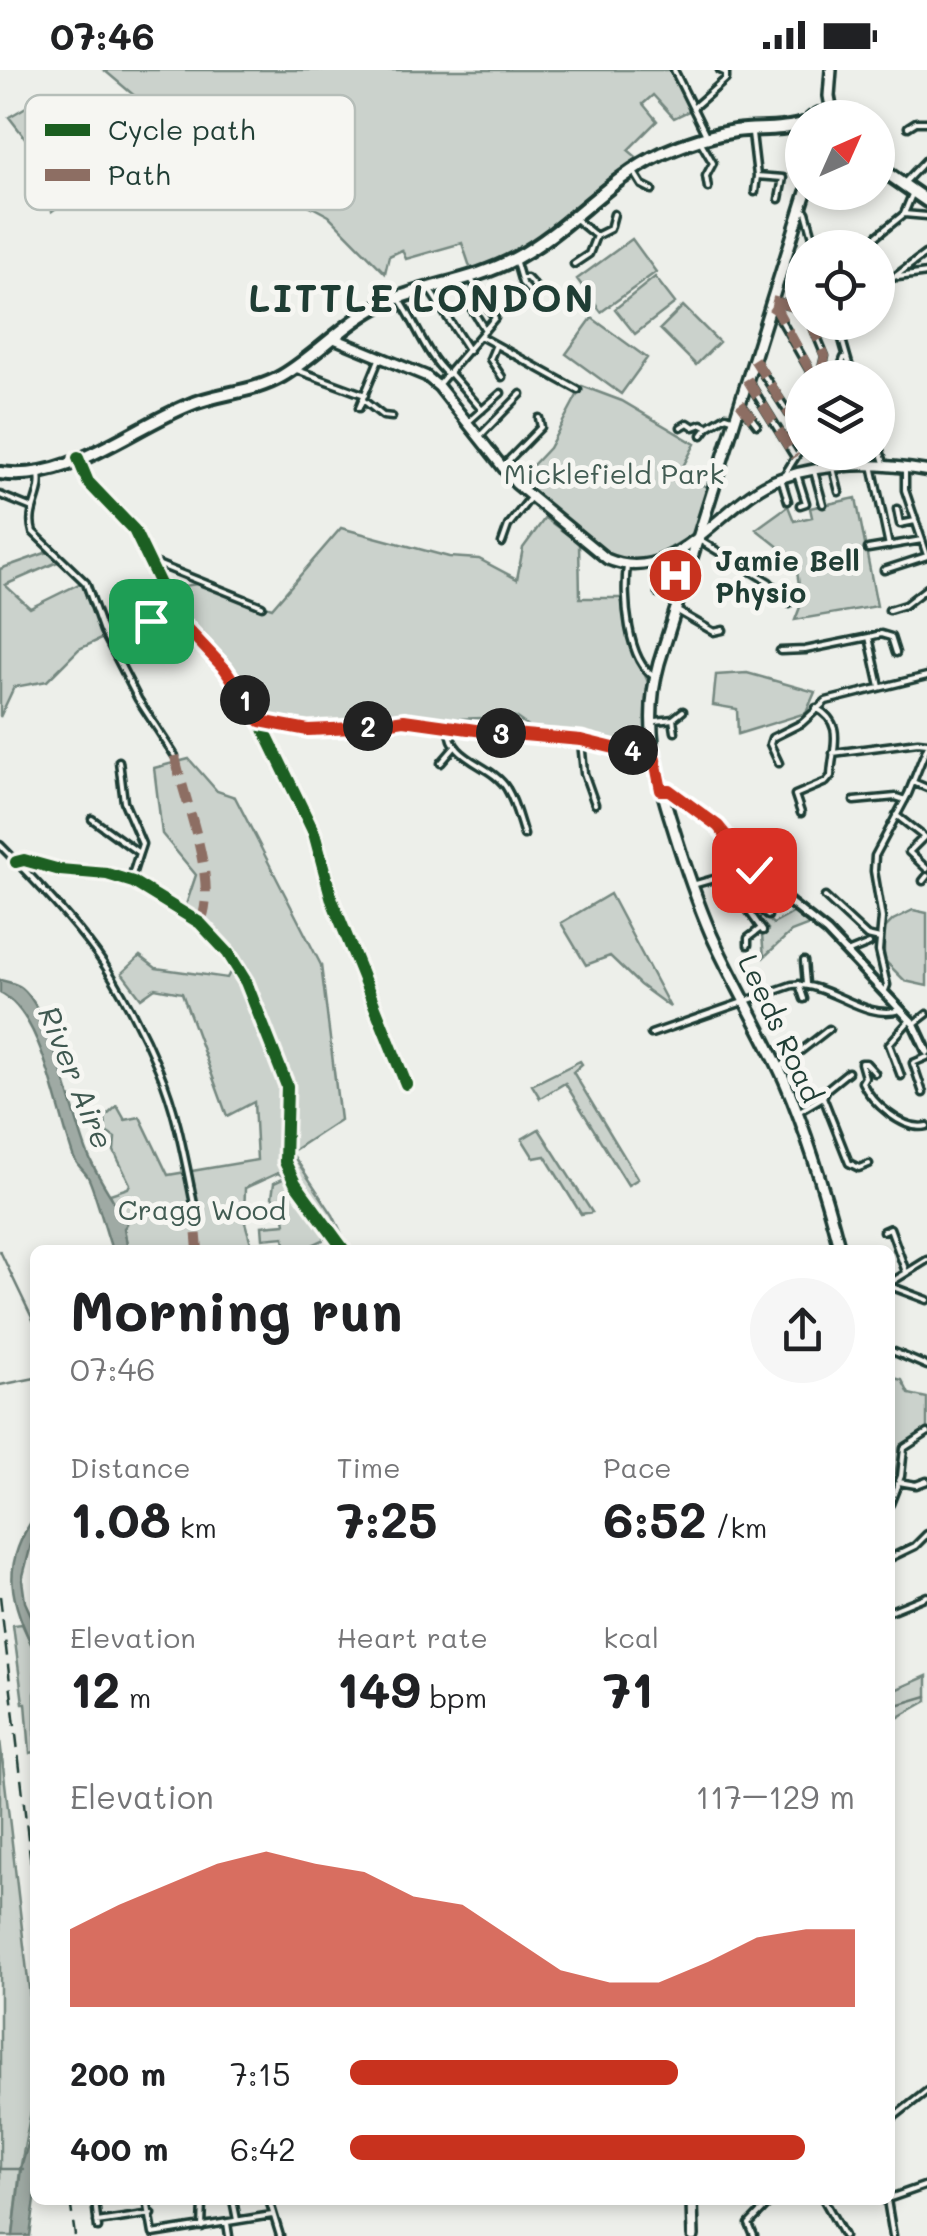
<!DOCTYPE html>
<html lang="en">
<head>
<meta charset="utf-8">
<style>
  :root { --surface:#fff; --page:#f6f6f6; --text:#202124; --muted:#757577; --accent:#c8321e }
  body { margin:0; font-family:Mali,sans-serif; background:var(--page); color:var(--text); height:100vh; display:flex; flex-direction:column; font-size:38px; white-space:nowrap }
  * { box-sizing:border-box; margin:0 }
  p { font-size:32px; color:var(--muted) }
  .icon { flex:none; width:55px; height:55px; fill:none; stroke:currentColor; stroke-width:2; stroke-linecap:round; stroke-linejoin:round }
  .map { position:relative; flex:1; overflow:hidden }
  .side { position:absolute; left:30px; top:1175px; width:865px; height:960px; display:flex; flex-direction:column; background:var(--surface); border-radius:15px; box-shadow:0 5px 15px #0003 }
  .side>* { flex:none }
  .needle { width:65px; rotate:45deg }
  .fabs { position:absolute; left:785px; top:30px; display:grid; gap:20px }
  .fabs a { display:grid; place-items:center; width:110px; height:110px; border-radius:50%; background:var(--surface); box-shadow:0 5px 15px #0003; font-size:50px }
  .pin { position:absolute; display:grid; place-items:center; width:85px; height:85px; color:#fff; margin:-42px; border-radius:20px; box-shadow:0 5px 15px #0006 }
  .km { position:absolute; width:50px; height:50px; margin:-25px; border-radius:50%; background:#222; color:#fff; font-size:28px; line-height:50px; text-align:center }
  .round { display:grid; place-items:center; flex:none; width:105px; height:105px; border-radius:52px; background:var(--page) }
  .overview { display:flex; align-items:center; justify-content:space-between; height:170px; padding:0 40px }
  h1 { font-size:55px; font-weight:700; line-height:75px }
  .figures { display:grid; grid-template-columns:repeat(3,1fr); gap:15px; height:170px; padding:10px 40px }
  .figures div { display:grid; align-content:center }
  .figures b { font-size:50px; font-weight:700 }
  .figures small { font-size:28px; font-weight:400 }
  .figures p { font-size:28px }
  .chart { height:280px; padding:20px 40px }
  .chart p { display:flex; justify-content:space-between }
  .chart svg { width:100%; height:180px; margin-top:10px; fill:var(--accent); opacity:.7 }
  ul { padding:0 40px; list-style:none; font-size:32px }
  li { display:grid; grid-template-columns:160px 120px 1fr; align-items:center; height:75px }
  li i { height:25px; border-radius:12px; background:var(--accent) }
  .status { display:flex; justify-content:space-between; align-items:center; height:70px; padding:0 50px; background:var(--surface); direction:ltr }
  .status svg { height:28px; fill:currentColor }
  .map>svg:first-child { display:block }
  .green { fill:#cbd2cc; stroke:#758880; stroke-width:2.5 }
  .water { fill:#9faaa4; stroke:#6c7e77; stroke-width:2.5 }
  .lines { fill:none; stroke-linecap:round; stroke-linejoin:round }
  .stream { stroke:#6c7e77; stroke-width:2.5 }
  .minor-casing { stroke:#1f3d34; stroke-width:11 }
  .tertiary-casing { stroke:#1f3d34; stroke-width:14 }
  .secondary-casing { stroke:#1f3d34; stroke-width:15 }
  .primary-casing { stroke:#1f3d34; stroke-width:16 }
  .trunk-casing { stroke:#1f3d34; stroke-width:18 }
  .minor { stroke:#f6f6f2; stroke-width:4 }
  .tertiary { stroke:#f6f6f2; stroke-width:6 }
  .secondary { stroke:#f6f6f2; stroke-width:8 }
  .primary { stroke:#f6f6f2; stroke-width:9 }
  .trunk { stroke:#f6f6f2; stroke-width:10 }
  .rail { stroke:#1f3d34; stroke-width:2.5; stroke-dasharray:15 8; stroke-linecap:butt }
  .quiet { stroke:#8d6e63; stroke-width:10; stroke-dasharray:20 10; stroke-linecap:butt }
  .cycleway-casing { stroke:#f6f6f2; stroke-width:19 }
  .cycleway { stroke:#1b5e20; stroke-width:12 }
  .route-casing { stroke:#fff; stroke-width:20 }
  .route { stroke:#c8321e; stroke-width:12 }
  .labels { text-anchor:middle; dominant-baseline:central; stroke-width:10; stroke-linejoin:round; paint-order:stroke }
  .park-label { font-size:28px; fill:#415b52; stroke:#f6f6f2 }
  .poi-label { font-size:28px; font-weight:bold; fill:#1f3d34; stroke:#f6f6f2; text-anchor:start }
  .street-label { font-size:28px; fill:#1f3d34; stroke:#f6f6f2 }
  .water-label { font-size:30px; font-style:italic; fill:#3f5850; stroke:#f6f6f2 }
  .district-label { font-size:38px; font-weight:bold; letter-spacing:2.5px; fill:#1f3d34; stroke:#f6f6f2 }
  .key { fill:#f6f6f2; stroke:#b6beb9; stroke-width:2.5 }
  .key-label { font-size:28px; fill:#1f3d34 }
</style>
</head>
<body>
<div class="status"><b>07:46</b><svg viewBox="0 0 49 12"><path d="M0 12V9h3v3zM5 12V6h3v6zM10 12V3h3v9zM15 12V0h3v12zM26 1h20v11H26zM47 4h2v5h-2z"/></svg></div>
<div class="map">
<svg width="927" height="2166" viewBox="0 0 927 2166">
  <rect width="100%" height="100%" fill="#edefea"/>
  <filter id="ink" filterUnits="userSpaceOnUse"><feTurbulence type="fractalNoise" baseFrequency=".01" numOctaves="2"/><feDisplacementMap in="SourceGraphic" scale="20" xChannelSelector="R" yChannelSelector="G"/><feConvolveMatrix kernelMatrix="1 2 1 2 8 2 1 2 1" color-interpolation-filters="sRGB"/></filter>
  <g filter="url(#ink)">
    <path class="green" d="M104,0h567l20,40 -17,8 -21,-23 -10,9 14,17 -29,29 12,10c-32,18 -56,46 -85,69 -26,19 -54,32 -83,44l-10,-30 -56,16 -4,-9 -13,6 -4,17 -56,-57 -41,-22 -26,-19 -48,-23 -64,-43z
      M33,33l9,9 30,8 4,30 13,14 6,15 -43,32 -9,-50 -34,-44z
      M632,169l24,33 -55,40 -24,-33z
      M655,207l20,26 -40,31 -20,-25z
      M683,236l36,36 -23,23 -36,-36z
      M592,248l55,40 -26,36 -55,-40z
      M582,316l40,15 73,43 -15,28 28,16 -14,46c-17,9 -47,31 -67,28 -22,-4 -89,-64 -110,-80l32,-34z
      M856,428l21,108 -82,14 7,-18 -7,-42 -39,-31 32,-23 6,15 18,-4 -2,-9z
      M545,448l34,25 1,55h41l11,49 17,37 -2,63 -29,-2 -34,-11h-45l-24,-17 -63,2 -53,-4 -39,11 -52,1 -48,-8 -32,-54 -51,-52 -1,-26 21,-3 75,24 69,-80 108,29 30,2 38,20 6,-31z
      M48,482l12,9 -55,24 25,23 51,-25 22,55 -24,11 -32,32 -33,6 -14,30v-148z
      M747,603l68,19 -9,21 -68,21 -1,-25 -24,-4 3,-30z
      M189,689l28,32 18,6 86,168 19,155 -49,32 42,63 17,35h-11l-10,-13 -27,13h-37l-1,-3 21,-3 -1,-7 -21,2 -1,-13 23,-2 -2,-12 -11,-15 2,-14 11,-5 -7,-5 -33,15 -1,31 9,31h-125l-4,-22 -14,-34 18,-6 2,-4 -16,-33 1,-13 -9,-6 -1,-15 12,-11 8,14 15,-3 28,58 89,-15 -3,-58 -27,14 -45,-123 -27,-5 -14,10 -19,-25 18,-17 16,12 71,10 10,-19 -52,-51 11,-33 -34,-41 -8,-66z
      M610,824l60,113 -30,-22 -30,-29 -24,9 -25,-42z
      M759,840l14,14 22,-12 17,12 -21,8 -27,25 -2,-22 6,-6 -15,-17z
      M913,840l14,3v73l-22,-5 -21,-21v-31l9,-9z
      M580,991l2,3 -9,8 65,107 -10,6 -63,-102 -25,15 -8,-13z
      M539,1059l49,77 4,6 -11,2 -36,-58 -11,2 -12,-19z
      M894,1308l8,2 7,14 18,4v32l-26,17 -11,49v-117z
      M22,1554l13,28v100l-5,1 -4,-50h-3l-10,-78z
      M927,1606v25l-37,21v-30z
      M0,1670l35,300v50l-15,80 -7,66h-13z"/>
    <path class="water" d="M0,910c7,2 16,3 22,8 28,23 51,128 65,164 8,22 27,48 40,72l-3,4 4,22h-16c-6,-17 -17,-59 -24,-73 -4,-7 -10,-10 -14,-19 -16,-42 -31,-145 -74,-165z
      M35,1446v28l-4,1 -9,35 3,22 10,22v28c-25,-53 -35,-86 0,-136z
      M35,2050v80l-5,36h-17l8,-68z"/>
    <g class="lines">
      <path class="stream" d="M0,1181l35,73
        M0,1315l35,-7
        M890,1637l37,-11
        M0,2099h23"/>
      <defs>
        <path id="minor" d="M674,0l31,63
          M693,38l33,-29v-6l-6,-3
          M908,57l8,-5h11
          M752,63l5,43 26,2 -4,21
          M702,74l11,19 -7,13 2,12
          M634,102l8,13 10,5
          M906,111l21,-22
          M755,122l2,-16
          M801,140l5,2 10,36
          M904,144l23,2
          M574,148l22,18 14,-7 4,-15
          M855,178l13,-5 36,-29 9,-22
          M515,189l7,24 10,11h5v-5l-10,-11h-4
          M574,194l15,-10 7,-18
          M898,207l29,-4
          M456,213l29,47
          M878,214l15,-6 32,-24
          M431,222l38,59
          M400,230c17,25 26,55 48,75
          M772,231l30,8
          M774,238l40,70
          M811,252l14,34 -5,22
          M837,252l16,56
          M480,266l98,54
          M495,277l-5,12 12,18
          M756,293l46,71
          M297,300l68,25
          M450,303l32,37
          M837,308l7,-20
          M750,314l45,73
          M438,315l57,-67 -24,-39
          M363,330l20,16 9,1
          M740,333l17,22
          M878,336l8,-3
          M359,338l21,-51
          M467,353l34,-30
          M681,357l7,-4 6,4 8,-3 6,3 18,-11 9,3
          M702,365l6,-8
          M479,367l42,-43
          M878,374l6,19
          M81,394l7,18 46,48 41,85 50,54 35,52 54,112 18,67
          M872,395l17,81
          M905,397v23l22,65
          M501,398l40,-41 -2,-9
          M833,398l6,24
          M814,401l9,33
          M39,404c4,22 -13,36 -6,58l53,51 17,48 35,68 37,57
          M797,404l9,29 -6,2
          M783,407l19,-30
          M781,408l7,23
          M0,425l32,13
          M897,439l3,15 15,-3
          M699,470l70,42 20,21
          M502,473l6,-17 22,-28
          M868,479l54,-9
          M150,491l112,45
          M651,494l11,27 -4,2
          M627,496c-4,29 0,96 28,111
          M884,500l43,-14
          M676,540l38,22 9,-2
          M889,540l16,-5 22,-17
          M104,561l26,-10h35l12,-4
          M869,567l12,-3 10,3 5,16
          M780,581l25,-1 64,-13 11,50
          M673,649l2,13
          M260,651l48,8 47,-2 49,-7 86,12 91,7 36,10 34,1
          M656,651l17,-2 10,-8
          M450,655c-3,36 42,38 57,64 8,13 12,31 17,46
          M581,671l3,32 11,31
          M833,683l85,-11 9,1
          M119,691l5,41 18,42 -3,9
          M441,693l13,-15
          M779,693l-9,-19 2,-6 30,-15 24,-22 101,-25
          M913,712l14,6
          M854,731l42,-4 9,3
          M801,743l-6,-18 31,-13 5,-6c1,-28 15,-52 -15,-68
          M896,745l28,22 -15,15 18,17
          M92,749l47,34 -9,28
          M0,775c34,34 69,71 97,109 23,32 47,80 62,116 18,42 26,90 35,134
          M16,792l8,-2 36,10 47,4 26,8 67,41 28,30 18,29 41,104 -2,76 10,21 49,67
          M754,800l-7,4 -7,11 8,25 15,21
          M923,811l4,-5
          M696,814l35,-10 13,5
          M825,827l42,39 13,3
          M748,840l11,-2 9,8
          M748,875v-7l13,-10
          M847,883l22,-9
          M804,891l2,23
          M799,914l5,15
          M884,923l3,-8 -8,-34 3,-33 -8,-47 1,-15 33,-62 19,-47
          M914,954l13,-10
          M651,964l141,-49c38,-3 71,36 108,25
          M779,998l50,-39
          M875,1003l-9,-10h-5l4,14 -3,5c9,20 42,50 65,44
          M901,1006l-12,-32 21,-24
          M923,1023l-10,-30 14,-6
          M823,1027l26,66 10,5 10,-4
          M798,1042l25,-15 4,-8 21,-17
          M883,1161l7,-3 16,44
          M890,1213l37,-23
          M890,1216l37,14
          M892,1281l35,15
          M899,1412l17,3 11,-4
          M890,1434l11,-28 3,-28 23,-15
          M890,1488l25,-12 12,-12
          M890,1541l37,-15
          M890,2050l37,-29
          M890,2128l37,-13
          M95,2130l3,28
          M147,2130l6,34
          M233,2130l4,20
          M269,2130l11,36
          M824,2130l20,36
          M887,2130l6,36
          M97,2152l55,-8
          M227,2153l2,13
          M202,2157l1,-24
          M153,2164l119,-19
          M754,2166l-5,-12 23,-24"/>
        <path id="tertiary" d="M663,720l34,19 20,17 48,57 62,49 87,92 13,28"/>
        <path id="secondary" d="M333,268l93,38 13,11 77,97 91,75c70,30 115,-61 174,-81 45,-16 100,-15 146,-7"/>
        <path id="primary" d="M831,0l-2,26 4,22
          M806,122l-147,471c-16,57 -4,109 14,164 11,36 23,72 38,107 23,51 53,99 75,150 23,54 39,109 54,166
          M692,2130l1,36"/>
        <path id="trunk" d="M812,48l7,-4 11,4
          M878,97l49,34
          M0,403c68,10 129,-44 189,-68 31,-13 64,-12 93,-29 37,-22 66,-57 105,-74 43,-18 87,-21 129,-44 55,-30 90,-78 147,-105 23,-10 47,-18 72,-22 23,-3 46,0 67,-7"/>
      </defs>
      <use href="#minor" class="minor-casing"/>
      <use href="#tertiary" class="tertiary-casing"/>
      <use href="#secondary" class="secondary-casing"/>
      <use href="#primary" class="primary-casing"/>
      <use href="#trunk" class="trunk-casing"/>
      <use href="#minor" class="minor"/>
      <use href="#tertiary" class="tertiary"/>
      <use href="#secondary" class="secondary"/>
      <use href="#primary" class="primary"/>
      <use href="#trunk" class="trunk"/>
      <path class="rail" d="M0,1526l35,303
        M70,2130l5,36"/>
      <path class="quiet" d="M772,231l30,8
        M771,236l6,4 37,68
        M811,252l14,34 -5,22
        M754,289l48,75
        M747,309l48,78
        M740,333l17,22
        M175,686c8,42 45,128 25,167
        M194,1134l4,46"/>
      <defs>
        <path id="cycleway" d="M78,388l10,24 46,48 41,85 50,54 35,52 54,112 18,67 74,184
          M260,651l48,8 47,-2 49,-7 86,12 91,7 36,10 36,1
          M16,792l8,-2 36,10 47,4 26,8 67,41 28,30 18,29 41,104 -2,76 10,21 49,67"/>
      </defs>
      <use href="#cycleway" class="cycleway-casing"/>
      <use href="#cycleway" class="cycleway"/>
    </g>
  </g>
  <g class="lines" filter="url(#ink)">
    <defs>
      <path id="route" d="M151,551l25,-4 49,52 35,52 48,9 47,-2 49,-8 86,12 91,8 37,9 35,1 8,40h8l49,36 36,44"/>
    </defs>
    <use href="#route" class="route-casing"/>
    <use href="#route" class="route"/>
  </g>
  <defs>
    <symbol id="hospital-disc" viewBox="-11 -11 22 22"><circle r="9.5" fill="#c8321e" stroke="#f6f6f2"/><path d="M-5-5h3v3.5h4V-5h3V5h-3V1.5h-4V5h-3Z" fill="#fff"/></symbol>
  </defs>
  <g fill-rule="evenodd">
    <use href="#hospital-disc" x="644" y="474" width="63" height="63"/>
  </g>
  <g class="labels">
    <g class="park-label">
      <text x="614" y="403">Micklefield Park</text>
      <text x="202" y="1139">Cragg Wood</text>
    </g>
    <g class="poi-label">
      <text x="715" y="490">Jamie Bell<tspan x="715" dy="32">Physio</tspan></text>
    </g>
    <g class="street-label">
      <text transform="translate(781 958) rotate(65)">Leeds Road</text>
    </g>
    <g class="water-label">
      <text transform="translate(77 1007) rotate(68)">River Aire</text>
    </g>
    <g class="district-label">
      <text x="422" y="227">LITTLE LONDON</text>
    </g>
  </g>
  <rect x="25" y="25" width="330" height="115" rx="15" class="key"/>
  <rect x="45" y="54" width="45" height="12" fill="#1b5e20"/>
  <rect x="45" y="99" width="45" height="12" fill="#8d6e63"/>
  <g class="key-label">
    <text x="108" y="70">Cycle path</text>
    <text x="108" y="115">Path</text>
  </g>
</svg>
<div class="fabs">
<a><svg class="needle" viewBox="-14 -14 28 28"><path d="M0-13l5 13h-10z" fill="#e53935"/><path d="M0 13l5-13h-10z" fill="#757577"/></svg></a>
<a><svg class="icon" aria-label="locate" viewBox="0 0 24 24"><circle cx="12" cy="12" r="6"/><path d="M12 2v4M12 18v4M2 12h4M18 12h4"/></svg></a>
<a><svg class="icon" aria-label="layers" viewBox="0 0 24 24"><path d="M12 4l9 5-9 5-9-5zM3 14l9 5 9-5"/></svg></a>
</div>
<div class="pin" style="left:151px;top:551px;background:#1e9e55"><svg class="icon" aria-label="arrive" viewBox="0 0 24 24"><path d="M6 21V4h12l-3 4 3 4H6"/></svg></div>
<div class="pin" style="left:754px;top:800px;background:#d93025"><svg class="icon" aria-label="check" viewBox="0 0 24 24"><path d="M5 12l5 5 9-10"/></svg></div>
<b class="km" style="left:245px;top:630px">1</b>
<b class="km" style="left:368px;top:656px">2</b>
<b class="km" style="left:501px;top:663px">3</b>
<b class="km" style="left:633px;top:680px">4</b>
<section class="side">
<div class="overview"><div><h1>Morning run</h1><p>07:46</p></div><a class="round"><svg class="icon" aria-label="share" viewBox="0 0 24 24"><path d="M12 15V3M7 8l5-5 5 5M5 13v7h14v-7"/></svg></a></div>
<div class="figures">
<div><p>Distance</p><b>1.08<small> km</small></b></div>
<div><p>Time</p><b>7:25</b></div>
<div><p>Pace</p><b>6:52<small> /km</small></b></div>
</div>
<div class="figures">
<div><p>Elevation</p><b>12<small> m</small></b></div>
<div><p>Heart rate</p><b>149<small> bpm</small></b></div>
<div><p>kcal</p><b>71</b></div>
</div>
<div class="chart"><p><span>Elevation</span>117–129 m</p>
<svg viewBox="0 0 160 44" preserveAspectRatio="none"><path d="M0 44V25L10 19L20 14L30 9L40 6L50 9L60 11L70 17L80 19L90 27L100 35L110 38L120 38L130 33L140 27L150 25L160 25V44z"/></svg>
</div>
<ul>
<li><b>200 m</b>7:15<i style="width:65%"></i></li>
<li><b>400 m</b>6:42<i style="width:90%"></i></li>
</ul>
</section>
</div>
</body>
</html>
